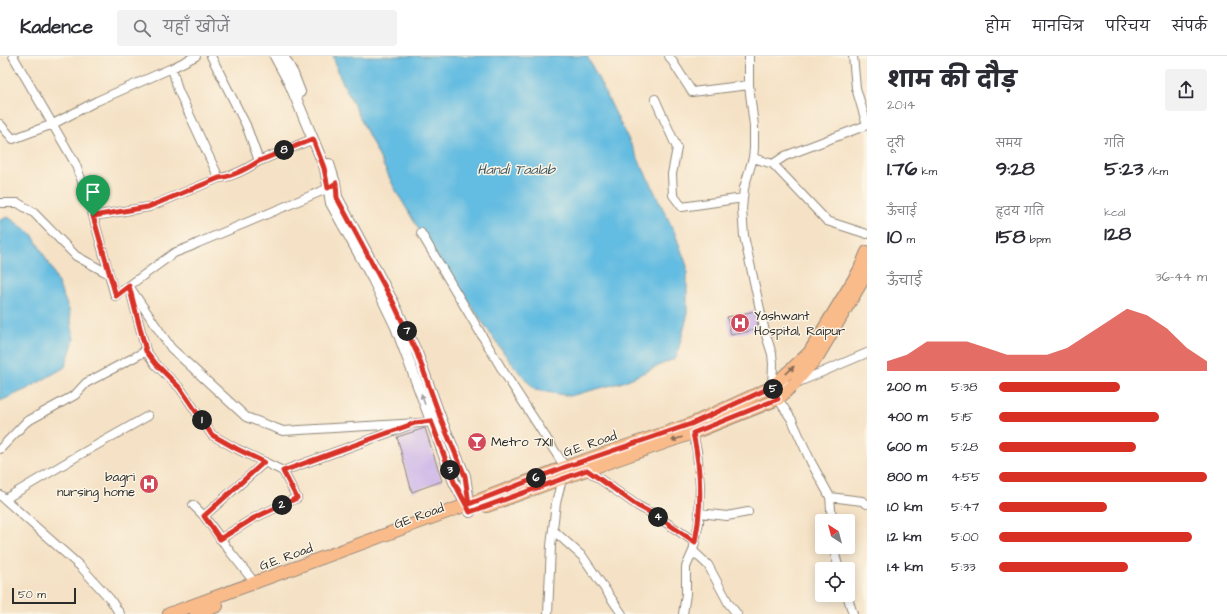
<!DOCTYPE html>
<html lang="hi">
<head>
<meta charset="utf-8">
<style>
  :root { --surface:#fff; --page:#f2f2f3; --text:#2b2b33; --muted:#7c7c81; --line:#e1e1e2; --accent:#d93025 }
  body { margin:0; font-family:"Architects Daughter","Playpen Sans Deva",sans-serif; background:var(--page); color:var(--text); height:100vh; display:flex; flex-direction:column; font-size:15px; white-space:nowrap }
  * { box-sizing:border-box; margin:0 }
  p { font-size:13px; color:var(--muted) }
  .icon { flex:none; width:22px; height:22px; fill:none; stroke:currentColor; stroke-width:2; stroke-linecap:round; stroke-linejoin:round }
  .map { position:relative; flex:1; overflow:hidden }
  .side { display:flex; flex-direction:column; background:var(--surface); width:360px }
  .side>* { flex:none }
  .needle { width:26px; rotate:324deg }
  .fabs { position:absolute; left:815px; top:458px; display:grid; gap:8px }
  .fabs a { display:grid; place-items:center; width:40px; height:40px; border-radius:4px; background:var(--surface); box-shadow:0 2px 10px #0003; font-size:20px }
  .scale { position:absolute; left:12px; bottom:10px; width:64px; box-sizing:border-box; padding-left:4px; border:2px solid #2b2b2b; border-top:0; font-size:11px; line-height:14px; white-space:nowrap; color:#2b2b2b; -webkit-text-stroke:3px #fcf5e5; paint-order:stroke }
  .pin { position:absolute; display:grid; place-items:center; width:34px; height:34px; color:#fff; margin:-41px -17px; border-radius:50% 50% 50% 0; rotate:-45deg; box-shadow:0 0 4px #0007 }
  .pin .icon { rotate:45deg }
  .km { position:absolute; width:20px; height:20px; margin:-10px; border-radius:50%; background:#222; color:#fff; font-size:11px; line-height:20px; text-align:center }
  .round { display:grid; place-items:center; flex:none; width:42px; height:42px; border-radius:4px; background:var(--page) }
  .headline { display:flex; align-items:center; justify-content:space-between; height:68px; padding:0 20px }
  h1 { font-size:22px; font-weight:800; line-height:30px }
  .metrics { display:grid; grid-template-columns:repeat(3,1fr); gap:6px; height:68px; padding:4px 20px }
  .metrics div { display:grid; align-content:center }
  .metrics b { font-size:20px; font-weight:800 }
  .metrics small { font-size:11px; font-weight:400 }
  .metrics p { font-size:11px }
  .chart { height:112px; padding:8px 20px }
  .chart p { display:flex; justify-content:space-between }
  .chart svg { width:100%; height:72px; margin-top:4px; fill:var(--accent); opacity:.7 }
  ul { padding:0 20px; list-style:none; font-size:13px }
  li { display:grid; grid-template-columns:64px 48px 1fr; align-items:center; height:30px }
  li i { height:10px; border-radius:5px; background:var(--accent) }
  header { display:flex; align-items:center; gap:24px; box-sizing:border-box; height:56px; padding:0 20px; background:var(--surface); border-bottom:1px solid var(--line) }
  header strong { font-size:19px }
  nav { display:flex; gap:22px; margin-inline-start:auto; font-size:14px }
  .search { width:280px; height:36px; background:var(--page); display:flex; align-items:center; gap:10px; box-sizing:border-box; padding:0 14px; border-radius:4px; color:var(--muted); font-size:15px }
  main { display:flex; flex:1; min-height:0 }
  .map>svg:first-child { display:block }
  .water { fill:#64bce1; stroke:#487486 }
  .building { fill:#cbb3e9 }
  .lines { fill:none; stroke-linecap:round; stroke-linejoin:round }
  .minor-casing { stroke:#908678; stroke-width:10 }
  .tertiary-casing { stroke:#908678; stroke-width:12 }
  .primary-casing { stroke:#908678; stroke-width:14 }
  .minor { stroke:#fff; stroke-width:8 }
  .tertiary { stroke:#fff; stroke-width:10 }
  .primary { stroke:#fabb8b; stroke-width:12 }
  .oneway { fill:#886c56 }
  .oneway2 { fill:#a0a0a0 }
  .route-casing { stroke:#fff; stroke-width:8 }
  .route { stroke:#d93025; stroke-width:5 }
  .labels { text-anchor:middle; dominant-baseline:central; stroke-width:3; stroke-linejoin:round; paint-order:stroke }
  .poi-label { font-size:13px; fill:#2b2b2b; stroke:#fcf5e5; text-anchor:start }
  .street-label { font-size:13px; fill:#2b2b2b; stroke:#fcf5e5 }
  .water-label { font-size:14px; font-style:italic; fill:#3c5662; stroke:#fcf5e5 }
</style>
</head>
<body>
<header>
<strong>Kadence</strong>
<div class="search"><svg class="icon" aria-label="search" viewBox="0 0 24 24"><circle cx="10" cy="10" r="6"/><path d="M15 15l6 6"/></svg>यहाँ खोजें</div>
<nav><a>होम</a><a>मानचित्र</a><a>परिचय</a><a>संपर्क</a></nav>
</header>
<main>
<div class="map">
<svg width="867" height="558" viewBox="0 0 867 558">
  <rect width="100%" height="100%" fill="#fcf5e5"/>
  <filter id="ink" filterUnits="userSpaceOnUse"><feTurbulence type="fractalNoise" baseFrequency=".025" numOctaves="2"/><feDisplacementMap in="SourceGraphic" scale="8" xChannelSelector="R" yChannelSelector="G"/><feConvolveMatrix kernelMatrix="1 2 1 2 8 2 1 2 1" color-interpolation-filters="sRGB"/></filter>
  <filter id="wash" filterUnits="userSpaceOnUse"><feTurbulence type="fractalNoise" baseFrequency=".012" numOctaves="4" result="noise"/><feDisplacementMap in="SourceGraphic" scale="16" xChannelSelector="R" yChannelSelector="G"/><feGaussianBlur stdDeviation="0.9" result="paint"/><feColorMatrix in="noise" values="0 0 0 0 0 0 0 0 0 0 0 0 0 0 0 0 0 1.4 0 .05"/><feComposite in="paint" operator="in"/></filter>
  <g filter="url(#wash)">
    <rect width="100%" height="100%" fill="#f5e2c6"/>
    <path class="water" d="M333,0h254l87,175 13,35v51l-11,41 -53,24 -53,14 -35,-6 -26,-30 -84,-120 -30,-51 -55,-112z
      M8,161l24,17 21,37 16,39 5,30 -9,27 -38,22 -27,12v-181z"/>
    <g id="blocks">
      <path class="building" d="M755,255l4,18 -28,6 -4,-18z
        M425,372l17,53 -30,11 -15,-55z"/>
    </g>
  </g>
  <g filter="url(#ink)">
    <use href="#blocks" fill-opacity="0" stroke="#908678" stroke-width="1"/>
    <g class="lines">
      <defs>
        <path id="minor" d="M13,0l62,107 13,34 27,99 59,-43 18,-7 6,-3 131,-55 4,-3
          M211,0l35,69 13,36
          M669,0l23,36 57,-7
          M749,0v29l5,41v22l-1,10 -9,30 -2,21 2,27 21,96 7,22 1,10 -1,23 6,12 14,21 19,42 19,35 2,24
          M853,0l3,32 11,37
          M172,12l6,22 41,88
          M655,43l22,49 -5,26 1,21 9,12 61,-9
          M0,68l13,15 40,-15 44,-23 75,-33 24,-12
          M753,102l20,6 54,57 40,13
          M773,108l12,-8 82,-31
          M0,147h18l16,10 42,43 33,18
          M93,160l56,-9 70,-29c13,-1 29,-10 40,-17l54,-22
          M421,177l82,138 62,96 -9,36 -5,43 -3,68
          M129,230l42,62 75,69 37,14 152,-9
          M146,295l10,14 24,23 32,47 25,14 46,22 124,-45
          M773,331l21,-3 73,-31
          M0,393l26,-27 49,-27 11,-12 60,-32 -15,-58
          M587,414l51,36 17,9 40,27
          M0,439l81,72 29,32 10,15
          M830,441l32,4 5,3
          M5,443l69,-41 74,-42
          M193,449l11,11 27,37 24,30
          M699,457l28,3 21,-4
          M204,460l61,-54
          M553,474l30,27 39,57
          M220,483l34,-21 43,-20 -14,-27
          M833,491l6,22
          M693,495l15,14 21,39 8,10
          M847,539l6,19
          M683,558l3,-20v-27l7,-16 6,-29 1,-36 -3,-35 -5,-22"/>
        <path id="tertiary" d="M275,0l15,28 35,84 6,35 42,76 23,48 58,155 16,30
          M283,0l10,18 7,18
          M329,108l6,19 2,14 56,105 24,51 25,69 23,54 4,28"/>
        <path id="primary" d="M487,450l76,-28 130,-45 85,-34 16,-15 24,-28 49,-83
          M169,558l300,-110 96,-37 126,-43 81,-37 37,-34 50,-82 8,-19
          M196,558l21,-8"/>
      </defs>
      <use href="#minor" class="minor-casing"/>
      <use href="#tertiary" class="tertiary-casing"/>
      <use href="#primary" class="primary-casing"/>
      <use href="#minor" class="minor"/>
      <use href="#tertiary" class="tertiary"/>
      <use href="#primary" class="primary"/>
    </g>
    <defs><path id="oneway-solid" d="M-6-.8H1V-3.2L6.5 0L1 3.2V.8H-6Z"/></defs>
    <g class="oneway">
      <use href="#oneway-solid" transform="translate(790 314) rotate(-43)"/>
      <use href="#oneway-solid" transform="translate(677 383) rotate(161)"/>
    </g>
    <use class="oneway2" href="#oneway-solid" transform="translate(423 343) rotate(-109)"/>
  </g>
  <g class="lines" filter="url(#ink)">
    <defs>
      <path id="route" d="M313,83l11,29 4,20 8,-5 1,15 56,104 24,51 25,69 23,54 4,28 96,-37 126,-43 81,-37 6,12 -85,34c8,36 9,74 2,109l-40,-27 -17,-9 -51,-36 -117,42 -16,-30 -23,-61 -16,2 -132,48 14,27 -43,20 -34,21 -16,-23 60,-54 -27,-13 -25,-14 -32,-47 -24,-24 -10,-13 -17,-65 -13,10 -23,-80 55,-9 71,-29c13,-1 29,-10 40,-17z"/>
    </defs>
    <use href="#route" class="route-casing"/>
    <use href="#route" class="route"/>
  </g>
  <defs>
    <symbol id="hospital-disc" viewBox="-11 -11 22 22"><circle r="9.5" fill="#d1495b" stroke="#fcf5e5"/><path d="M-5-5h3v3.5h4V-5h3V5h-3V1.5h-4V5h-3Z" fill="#fff"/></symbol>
    <symbol id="bar-disc" viewBox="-11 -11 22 22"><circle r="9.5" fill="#d1495b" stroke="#fcf5e5"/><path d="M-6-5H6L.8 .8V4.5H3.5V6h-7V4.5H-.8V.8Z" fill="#fff"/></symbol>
  </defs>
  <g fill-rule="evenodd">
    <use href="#hospital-disc" x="729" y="256" width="22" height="22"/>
    <use href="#bar-disc" x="466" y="375" width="22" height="22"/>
    <use href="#hospital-disc" x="138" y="417" width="22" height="22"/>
  </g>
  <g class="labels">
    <g class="poi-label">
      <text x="754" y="260">Yashwant<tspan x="754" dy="15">Hospital, Raipur</tspan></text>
      <text x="491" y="386">Metro 7X11</text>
      <text x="135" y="421" text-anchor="end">bagri<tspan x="135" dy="15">nursing home</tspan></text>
    </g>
    <g class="street-label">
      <text transform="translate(590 388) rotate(-19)">G.E. Road</text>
      <text transform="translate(419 460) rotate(-20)">GE Road</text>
      <text transform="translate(286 501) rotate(-20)">G.E. Road</text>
    </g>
    <g class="water-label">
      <text x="516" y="114">Handi Taalab</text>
    </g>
  </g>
</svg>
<div class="fabs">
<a><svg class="needle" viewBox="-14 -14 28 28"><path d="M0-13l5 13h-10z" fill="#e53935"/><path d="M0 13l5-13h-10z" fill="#7c7c81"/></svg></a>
<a><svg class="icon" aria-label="locate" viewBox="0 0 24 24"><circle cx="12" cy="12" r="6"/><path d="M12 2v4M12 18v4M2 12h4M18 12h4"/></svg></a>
</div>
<div class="scale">50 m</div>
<div class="pin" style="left:93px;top:160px;background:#1e9e55"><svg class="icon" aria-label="arrive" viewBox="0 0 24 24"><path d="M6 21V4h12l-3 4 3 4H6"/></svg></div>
<b class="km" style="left:202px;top:364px">1</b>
<b class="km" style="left:282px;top:449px">2</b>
<b class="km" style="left:450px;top:414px">3</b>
<b class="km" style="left:658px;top:461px">4</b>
<b class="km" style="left:773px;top:333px">5</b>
<b class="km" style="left:536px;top:422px">6</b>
<b class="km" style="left:407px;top:275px">7</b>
<b class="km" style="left:284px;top:94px">8</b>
</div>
<section class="side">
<div class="headline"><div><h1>शाम की दौड़</h1><p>20:14</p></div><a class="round"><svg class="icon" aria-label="share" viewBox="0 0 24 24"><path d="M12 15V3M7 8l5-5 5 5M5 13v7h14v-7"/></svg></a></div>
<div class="metrics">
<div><p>दूरी</p><b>1.76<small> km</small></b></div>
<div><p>समय</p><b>9:28</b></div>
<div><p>गति</p><b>5:23<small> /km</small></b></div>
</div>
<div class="metrics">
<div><p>ऊँचाई</p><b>10<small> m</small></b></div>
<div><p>हृदय गति</p><b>158<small> bpm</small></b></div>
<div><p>kcal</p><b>128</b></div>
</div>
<div class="chart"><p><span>ऊँचाई</span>36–44 m</p>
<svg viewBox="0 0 160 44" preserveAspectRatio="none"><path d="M0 44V38L10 34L20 26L30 26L40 26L50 30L60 34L70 34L80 34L90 30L100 22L110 14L120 6L130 10L140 18L150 30L160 38V44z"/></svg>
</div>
<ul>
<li><b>200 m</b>5:38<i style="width:58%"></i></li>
<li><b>400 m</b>5:15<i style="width:77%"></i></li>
<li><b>600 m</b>5:28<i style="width:66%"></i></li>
<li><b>800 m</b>4:55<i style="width:100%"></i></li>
<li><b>1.0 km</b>5:47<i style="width:52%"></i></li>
<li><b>1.2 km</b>5:00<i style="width:93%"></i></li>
<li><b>1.4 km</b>5:33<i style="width:62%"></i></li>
</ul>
</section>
</main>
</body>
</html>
